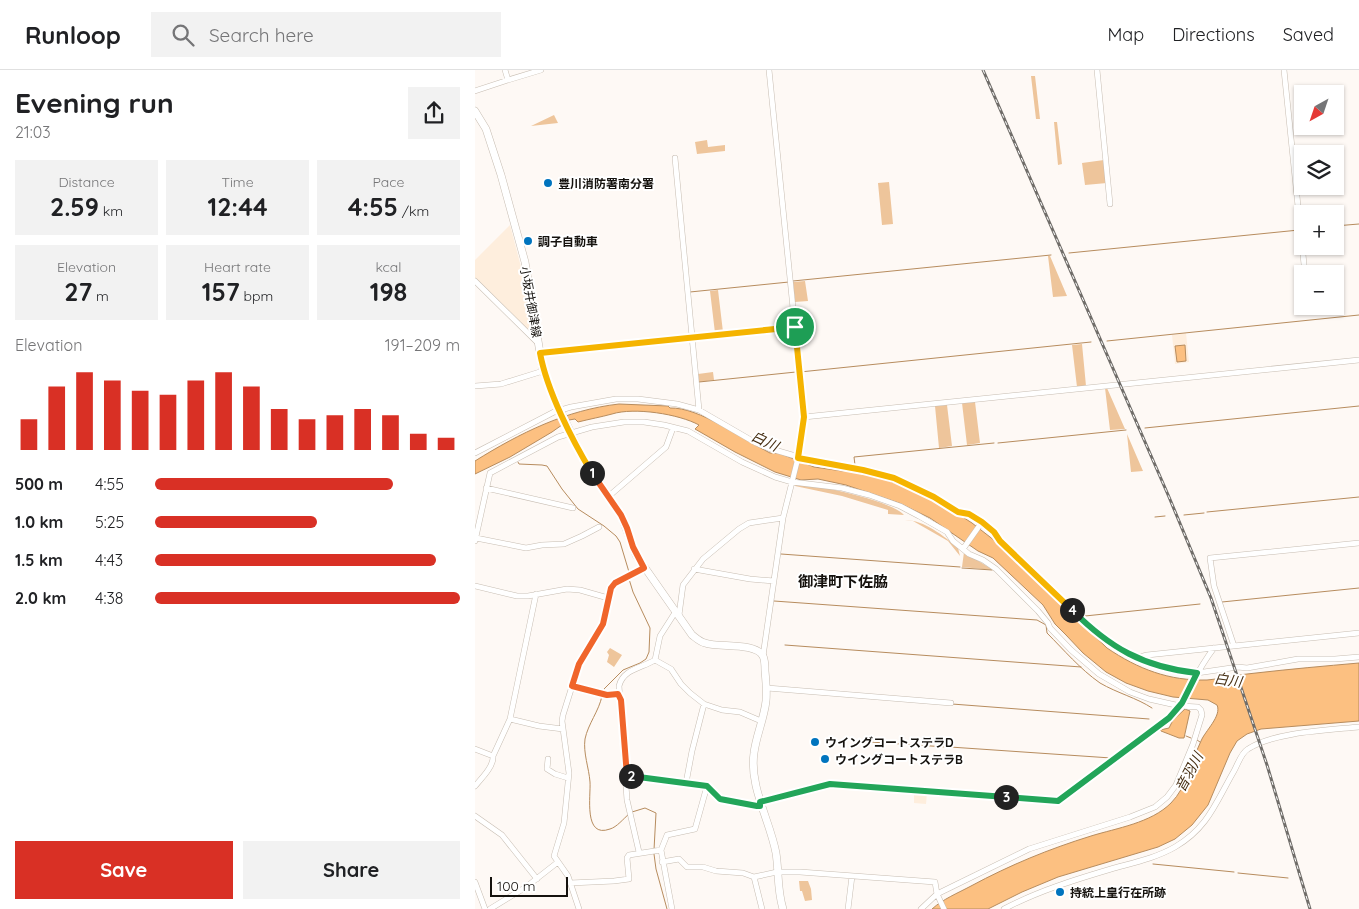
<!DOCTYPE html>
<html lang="en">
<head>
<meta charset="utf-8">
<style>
  :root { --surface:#fff; --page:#f2f2f2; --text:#202124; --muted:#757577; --line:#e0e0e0; --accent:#d93025 }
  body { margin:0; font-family:Quicksand,"Noto Sans JP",sans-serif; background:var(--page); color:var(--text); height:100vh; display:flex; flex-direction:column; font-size:19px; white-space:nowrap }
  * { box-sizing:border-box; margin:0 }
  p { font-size:16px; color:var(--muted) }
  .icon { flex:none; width:28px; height:28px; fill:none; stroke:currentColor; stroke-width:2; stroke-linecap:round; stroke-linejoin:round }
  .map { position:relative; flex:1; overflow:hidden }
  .details { display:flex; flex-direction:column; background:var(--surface); width:475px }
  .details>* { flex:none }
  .needle { width:32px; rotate:220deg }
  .fabs { position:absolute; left:819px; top:15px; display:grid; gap:10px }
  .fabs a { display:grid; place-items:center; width:50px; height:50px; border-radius:0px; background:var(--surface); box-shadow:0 1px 4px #0004; font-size:25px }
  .scale { position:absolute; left:15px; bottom:12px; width:78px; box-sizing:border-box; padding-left:5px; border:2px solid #15120e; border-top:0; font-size:14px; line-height:18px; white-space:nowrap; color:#15120e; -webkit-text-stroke:4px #fff; paint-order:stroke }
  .pin { position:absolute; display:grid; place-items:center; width:42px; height:42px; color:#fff; margin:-21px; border:2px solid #fff; border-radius:50%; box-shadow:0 1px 5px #0007 }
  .km { position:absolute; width:25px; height:25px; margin:-12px; border-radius:50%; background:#222; color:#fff; font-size:14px; line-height:25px; text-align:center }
  .round { display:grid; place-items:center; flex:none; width:52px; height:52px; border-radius:0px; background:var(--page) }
  .overview { display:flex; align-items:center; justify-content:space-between; height:85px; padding:0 15px }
  h1 { font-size:28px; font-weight:700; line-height:38px }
  .figures { display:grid; grid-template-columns:repeat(3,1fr); gap:8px; height:85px; padding:5px 15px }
  .figures div { display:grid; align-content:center; border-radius:0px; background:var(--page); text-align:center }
  .figures b { font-size:25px; font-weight:700 }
  .figures small { font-size:14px; font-weight:400 }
  .figures p { font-size:14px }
  .chart { height:140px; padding:10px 15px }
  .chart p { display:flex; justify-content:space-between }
  .chart svg { width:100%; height:90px; margin-top:5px; stroke:var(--accent); stroke-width:6 }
  .cta { display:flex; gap:10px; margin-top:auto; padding:10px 15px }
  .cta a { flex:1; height:58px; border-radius:0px; background:var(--accent); color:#fff; font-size:20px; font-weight:700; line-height:58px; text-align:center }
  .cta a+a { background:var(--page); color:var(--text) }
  ul { padding:0 15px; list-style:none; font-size:16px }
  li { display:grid; grid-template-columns:80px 60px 1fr; align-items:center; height:38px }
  li i { height:12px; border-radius:6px; background:var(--accent) }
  header { display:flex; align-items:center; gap:30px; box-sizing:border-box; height:70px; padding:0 25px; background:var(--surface); border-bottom:1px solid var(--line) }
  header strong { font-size:24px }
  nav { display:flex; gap:28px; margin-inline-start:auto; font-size:18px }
  .search { width:350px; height:45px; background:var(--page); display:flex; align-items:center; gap:12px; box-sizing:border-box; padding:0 18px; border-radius:0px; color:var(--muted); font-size:19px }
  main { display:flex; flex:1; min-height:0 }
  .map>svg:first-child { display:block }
  .built { fill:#feeedd }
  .green { fill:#eec59b }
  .water { fill:#fcc081; stroke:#b78c5e }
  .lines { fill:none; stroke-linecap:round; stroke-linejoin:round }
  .stream { stroke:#b78c5e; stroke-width:1 }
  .street-casing { stroke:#c7bdb2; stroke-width:6 }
  .secondary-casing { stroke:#c7bdb2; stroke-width:8 }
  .street { stroke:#fff; stroke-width:5 }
  .secondary { stroke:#fff; stroke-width:7 }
  .rail-casing { stroke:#706d69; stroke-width:3 }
  .rail { stroke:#fff; stroke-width:1; stroke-dasharray:4; stroke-linecap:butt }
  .split-1-casing { stroke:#fff; stroke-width:10 }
  .split-2-casing { stroke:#fff; stroke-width:10 }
  .split-3-casing { stroke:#fff; stroke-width:10 }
  .split-4-casing { stroke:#fff; stroke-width:10 }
  .split-5-casing { stroke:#fff; stroke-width:10 }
  .split-1 { stroke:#f5b400; stroke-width:6 }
  .split-2 { stroke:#f0652b; stroke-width:6 }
  .split-3 { stroke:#22a559; stroke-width:6 }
  .split-4 { stroke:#22a559; stroke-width:6 }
  .split-5 { stroke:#f5b400; stroke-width:6 }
  .poi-dot { fill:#0074be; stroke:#fff; stroke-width:2 }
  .labels { text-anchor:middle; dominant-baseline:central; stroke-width:4; stroke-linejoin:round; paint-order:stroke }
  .poi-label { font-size:12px; font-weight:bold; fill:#15120e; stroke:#fff; text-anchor:start }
  .street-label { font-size:12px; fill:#15120e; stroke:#fff }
  .water-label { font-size:14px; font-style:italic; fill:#472f13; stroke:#fff }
  .quarter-label { font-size:15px; font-weight:bold; fill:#15120e; stroke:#fff }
</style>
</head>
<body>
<header>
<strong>Runloop</strong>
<div class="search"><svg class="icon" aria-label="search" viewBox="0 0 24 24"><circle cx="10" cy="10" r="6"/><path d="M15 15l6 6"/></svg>Search here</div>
<nav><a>Map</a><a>Directions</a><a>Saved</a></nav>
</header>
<main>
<section class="details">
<div class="overview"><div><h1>Evening run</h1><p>21:03</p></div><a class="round"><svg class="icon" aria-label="share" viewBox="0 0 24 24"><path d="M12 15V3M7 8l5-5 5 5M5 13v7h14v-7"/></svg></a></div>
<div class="figures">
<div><p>Distance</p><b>2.59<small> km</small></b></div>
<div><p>Time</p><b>12:44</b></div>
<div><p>Pace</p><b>4:55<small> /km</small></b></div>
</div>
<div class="figures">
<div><p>Elevation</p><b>27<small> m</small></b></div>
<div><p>Heart rate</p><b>157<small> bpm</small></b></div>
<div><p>kcal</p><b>198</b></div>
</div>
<div class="chart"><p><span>Elevation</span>191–209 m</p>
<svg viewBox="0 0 160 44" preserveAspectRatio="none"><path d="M5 44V29M15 44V13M25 44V6M35 44V10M45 44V15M55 44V17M65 44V10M75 44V6M85 44V13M95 44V24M105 44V29M115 44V27M125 44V24M135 44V27M145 44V36M155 44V38"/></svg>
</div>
<ul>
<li><b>500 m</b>4:55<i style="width:78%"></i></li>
<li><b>1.0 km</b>5:25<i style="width:53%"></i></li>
<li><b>1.5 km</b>4:43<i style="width:92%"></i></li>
<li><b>2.0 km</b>4:38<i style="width:100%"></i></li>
</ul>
<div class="cta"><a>Save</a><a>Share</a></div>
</section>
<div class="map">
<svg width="884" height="839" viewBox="0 0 884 839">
  <rect width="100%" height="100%" fill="#fef9f5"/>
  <path class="built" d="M35,155l10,38 15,75 -60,-59v-19z
    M711,263l3,29 -14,2 -3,-29z
    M439,722l13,1 -1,11 -12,-1z"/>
  <path class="green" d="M556,6h4l5,43h-4z
    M79,45l4,8 -27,3z
    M579,52h3l5,42 -4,1z
    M232,70l1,7 17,-2v6l-28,3 -2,-12z
    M629,90l3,23 -22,2 -3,-22z
    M414,112l4,42 -11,1 -4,-42z
    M573,186h2l17,40 -14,1z
    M330,211l3,20 -13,1 -2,-20z
    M243,220l5,42 -8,1 -5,-42z
    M607,274l4,42 -9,1 -5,-42z
    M238,302l1,8 -15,2 -1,-8z
    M630,318h2l18,41 -15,1z
    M500,332l5,41 -13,2 -5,-42z
    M472,335l5,41 -13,2 -4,-42z
    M652,364l16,37 -12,1z
    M321,414c20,0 96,17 108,31l-16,-1v-4l-46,-14 -47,-10z
    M430,450c19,0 39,16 53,28l2,8 -12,-15 -35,-20z
    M489,482l29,18 -31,-3z
    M135,578l12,7 -8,12 -7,-5 2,-7 -2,-3z
    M324,811h9l3,8 1,11 -7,1 -3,-10h-2z"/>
  <path class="water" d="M710,275l1,16 -9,1 -2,-16z
    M144,334l49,2 2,2c29,-1 73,31 100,45h9l35,14 28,4 6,-1 17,2 41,15 38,18 28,18 27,21 108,104c31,21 62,33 100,32 16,-1 33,-6 49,-7 35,-4 69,-7 103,-10v58l-98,8 -14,5 -10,7 -7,12 -22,52 -16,20 -17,14 -17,8 -100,30 -36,15 -34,17h-56c11,-10 26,-16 39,-23 39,-21 78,-37 120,-50 26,-8 60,-13 80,-33 16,-16 20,-41 30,-62 4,-10 21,-25 16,-36l-9,-5 -35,-3 -25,-6 -22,-8 -20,-11 -23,-19 -17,-18 -11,-11 -12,-19 -50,-47 -15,-7 -48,-33 -31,-15 -53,-18 -28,-6 -17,1 -26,-8 -40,-20 -40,-23 4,-4c-20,-11 -65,-18 -87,-11 -11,3 -22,5 -34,8l-3,-3 -6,1 -17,12 -42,25 -35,17v-13c45,-28 91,-51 144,-57z
    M710,639l5,2 -6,27h-5l-18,-7 -1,-1 9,-2 4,-8z"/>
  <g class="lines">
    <path class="stream" d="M860,156l24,-2
      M594,183l230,-23
      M318,211l258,-26
      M215,222l99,-10
      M632,271l252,-26
      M325,302l291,-30
      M224,312l97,-10
      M670,358l214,-22
      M523,373l128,-13
      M43,392l1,2 23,1 5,1 15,23 16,20 26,17 12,10 4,6 9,30
      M380,395l-1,-8 140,-14
      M732,442l152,-15
      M709,445l20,-2
      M680,447l10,-1
      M306,484l179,13
      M487,498l30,2
      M299,531l263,19 9,5 1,8c17,17 33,36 53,50 17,10 37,15 52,25
      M747,532l137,-14
      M610,546l115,-12
      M310,575l296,22
      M128,622l1,-3 19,-19 17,-7 6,-4 3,-7 1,-24 -17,-36 -4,-13
      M127,626c-3,15 -14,28 -17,43 -2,14 4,29 5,43 1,13 -7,57 20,47 7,-2 13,-10 19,-15
      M477,634l197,15
      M711,666l5,2
      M722,670l3,2
      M380,671l91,6
      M475,677l161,11
      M157,742l13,-4 11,5 -2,37
      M179,784l2,15 11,40
      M678,794l81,8
      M763,803l50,5"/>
    <defs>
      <path id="street" d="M30,0l3,10 33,-10
        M622,0l13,134
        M809,0l21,204
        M0,21l33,-11
        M200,88l24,252
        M0,211l63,62
        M65,283l255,-26
        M0,316l26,-2 42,-13
        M329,347l555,-57
        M0,383l79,-41 17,-5 45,-8h22l39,5 22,6 57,33 12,5 48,14 47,8 31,9 40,18 24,15 11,1 13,9 12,10 6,9 93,90 43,27 23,9 38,6 41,-6 9,1 51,-9h37l24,-2
        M11,418l87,20
        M134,426l57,-49 7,-19
        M1,468l50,10 16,-3 22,-1 18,-8 17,-9
        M0,471l15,-68 68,-36 34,-10 32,-5h20l20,3 24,6 54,31 33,15 17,5 50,6 27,7 31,11 19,10 28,16 6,9 16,13 14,6 13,9 42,42 10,12 2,5 21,22 28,24 31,18 19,7 31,7 18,1 3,3 1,5 -9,29 -17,41 -9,12 -12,10 -25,10 -101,32 -92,45 -16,15
        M488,479l19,-27
        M219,499l56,10 24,2
        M0,516l42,10h11l39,-7 13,1 28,8
        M204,545l4,-30 20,-26 36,-30 10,-6 34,-5
        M759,576l-20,-60 -4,-28 149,-15
        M288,586l20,-138 15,-60 6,-41 -35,-347
        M661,588l11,-3 212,-22
        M180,590l16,9 10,15 9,9 14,11 18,6 18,2 21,9
        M97,616l35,9 11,-1
        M292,618l184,15
        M35,649l29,7 24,3
        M0,679l18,7 17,-37 26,-125
        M73,689l-1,10 8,5 13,4
        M152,706l80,10 13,13 40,7
        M211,713l6,-32 12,-47
        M0,716c7,-8 19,-20 18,-30
        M285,732l70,-18 228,17 117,-88c14,-22 22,-43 39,-65
        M0,746l27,19 35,44
        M164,782l-12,-52 -8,-114c4,-17 23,-18 36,-26l5,-24 16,-25
        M187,792l17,-3 8,8h16l13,4 27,2 11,4 23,-5h23l135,10 2,12 7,15
        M279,807l8,32
        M0,812l10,27
        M95,813l44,-2 15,-2 -2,-21 2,-3 32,-5
        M15,839l36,-22 32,-25
        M104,839l-11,-33 -14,-20 10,-33 5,-50 -7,-52 1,-6 16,-51 26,-45 3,-21 3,-10 4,-5 29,-15
        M197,839l-11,-59 6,-15 28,-6 12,-43
        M373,839l4,-33
        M529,839c34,-18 70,-29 107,-40 21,-6 45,-11 64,-22 33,-19 41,-45 59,-76 4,-7 7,-18 14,-22 26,-17 81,-19 111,-22"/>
      <path id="secondary" d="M0,41l11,18 15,46 24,87 18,109 15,35 25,52 38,57 15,40 56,80c4,3 8,7 13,8 14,5 50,-1 58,13 2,4 2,10 2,15 1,10 2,20 1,30 -2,18 -10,35 -12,52 -5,33 16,68 22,100 3,19 1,37 7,56"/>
    </defs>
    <use href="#street" class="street-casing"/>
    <use href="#secondary" class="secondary-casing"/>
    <use href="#street" class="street"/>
    <use href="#secondary" class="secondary"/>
    <defs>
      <path id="rail" d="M508,0l186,427 42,101 56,167 43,144"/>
    </defs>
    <use href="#rail" class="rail-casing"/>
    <use href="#rail" class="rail"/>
  </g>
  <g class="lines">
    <defs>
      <path id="split-1" d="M117,403c-20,-33 -45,-82 -52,-120l255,-26"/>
      <path id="split-2" d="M117,403l29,42 6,13 6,19 11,21 -29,15 -4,5 -8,36 -24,40 -7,22 35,9 11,-1 3,6 6,76h4"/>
      <path id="split-3" d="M156,706l76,10 13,13 37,7h3v-4l70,-18 176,13"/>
      <path id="split-4" d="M531,727l52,4 111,-83 13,-15 15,-30c-54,-6 -87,-25 -125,-63"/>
      <path id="split-5" d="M320,257l9,90 -6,41 65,12 31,8 40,19 24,15 11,2 13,8 12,10 6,9 72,69"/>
    </defs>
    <use href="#split-1" class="split-1-casing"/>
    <use href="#split-2" class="split-2-casing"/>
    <use href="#split-3" class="split-3-casing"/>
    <use href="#split-4" class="split-4-casing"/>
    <use href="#split-5" class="split-5-casing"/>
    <use href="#split-1" class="split-1"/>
    <use href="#split-2" class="split-2"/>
    <use href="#split-3" class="split-3"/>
    <use href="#split-4" class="split-4"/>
    <use href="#split-5" class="split-5"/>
  </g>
  <g class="poi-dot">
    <circle cx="73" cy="113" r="5"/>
    <circle cx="53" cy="171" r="5"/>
    <circle cx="340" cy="672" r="5"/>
    <circle cx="350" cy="689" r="5"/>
    <circle cx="585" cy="822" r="5"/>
  </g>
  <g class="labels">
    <g class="poi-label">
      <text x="83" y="113">豊川消防署南分署</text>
      <text x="63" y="171">調子自動車</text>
      <text x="350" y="672">ウイングコートステラD</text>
      <text x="360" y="689">ウイングコートステラB</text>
      <text x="595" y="822">持統上皇行在所跡</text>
    </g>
    <g class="street-label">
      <text transform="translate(56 232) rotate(80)">小坂井御津線</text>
    </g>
    <g class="water-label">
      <text transform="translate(290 371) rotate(25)">白川</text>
      <text transform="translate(753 610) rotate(8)">白川</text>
      <text transform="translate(714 702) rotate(-62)">音羽川</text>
    </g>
    <g class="quarter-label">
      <text x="368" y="511">御津町下佐脇</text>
    </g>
  </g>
</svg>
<div class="fabs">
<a><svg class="needle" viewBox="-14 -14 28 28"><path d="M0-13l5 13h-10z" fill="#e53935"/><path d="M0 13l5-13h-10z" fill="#757577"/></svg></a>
<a><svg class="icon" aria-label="layers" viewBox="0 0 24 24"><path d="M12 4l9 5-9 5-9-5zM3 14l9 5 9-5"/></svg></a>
<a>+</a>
<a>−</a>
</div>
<div class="scale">100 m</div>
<div class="pin" style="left:320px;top:257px;background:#1e9e55"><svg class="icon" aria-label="arrive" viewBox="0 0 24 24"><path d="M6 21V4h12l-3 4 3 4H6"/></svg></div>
<b class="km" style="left:117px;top:403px">1</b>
<b class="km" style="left:156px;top:706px">2</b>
<b class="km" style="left:531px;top:727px">3</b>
<b class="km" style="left:597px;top:540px">4</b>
</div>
</main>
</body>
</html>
